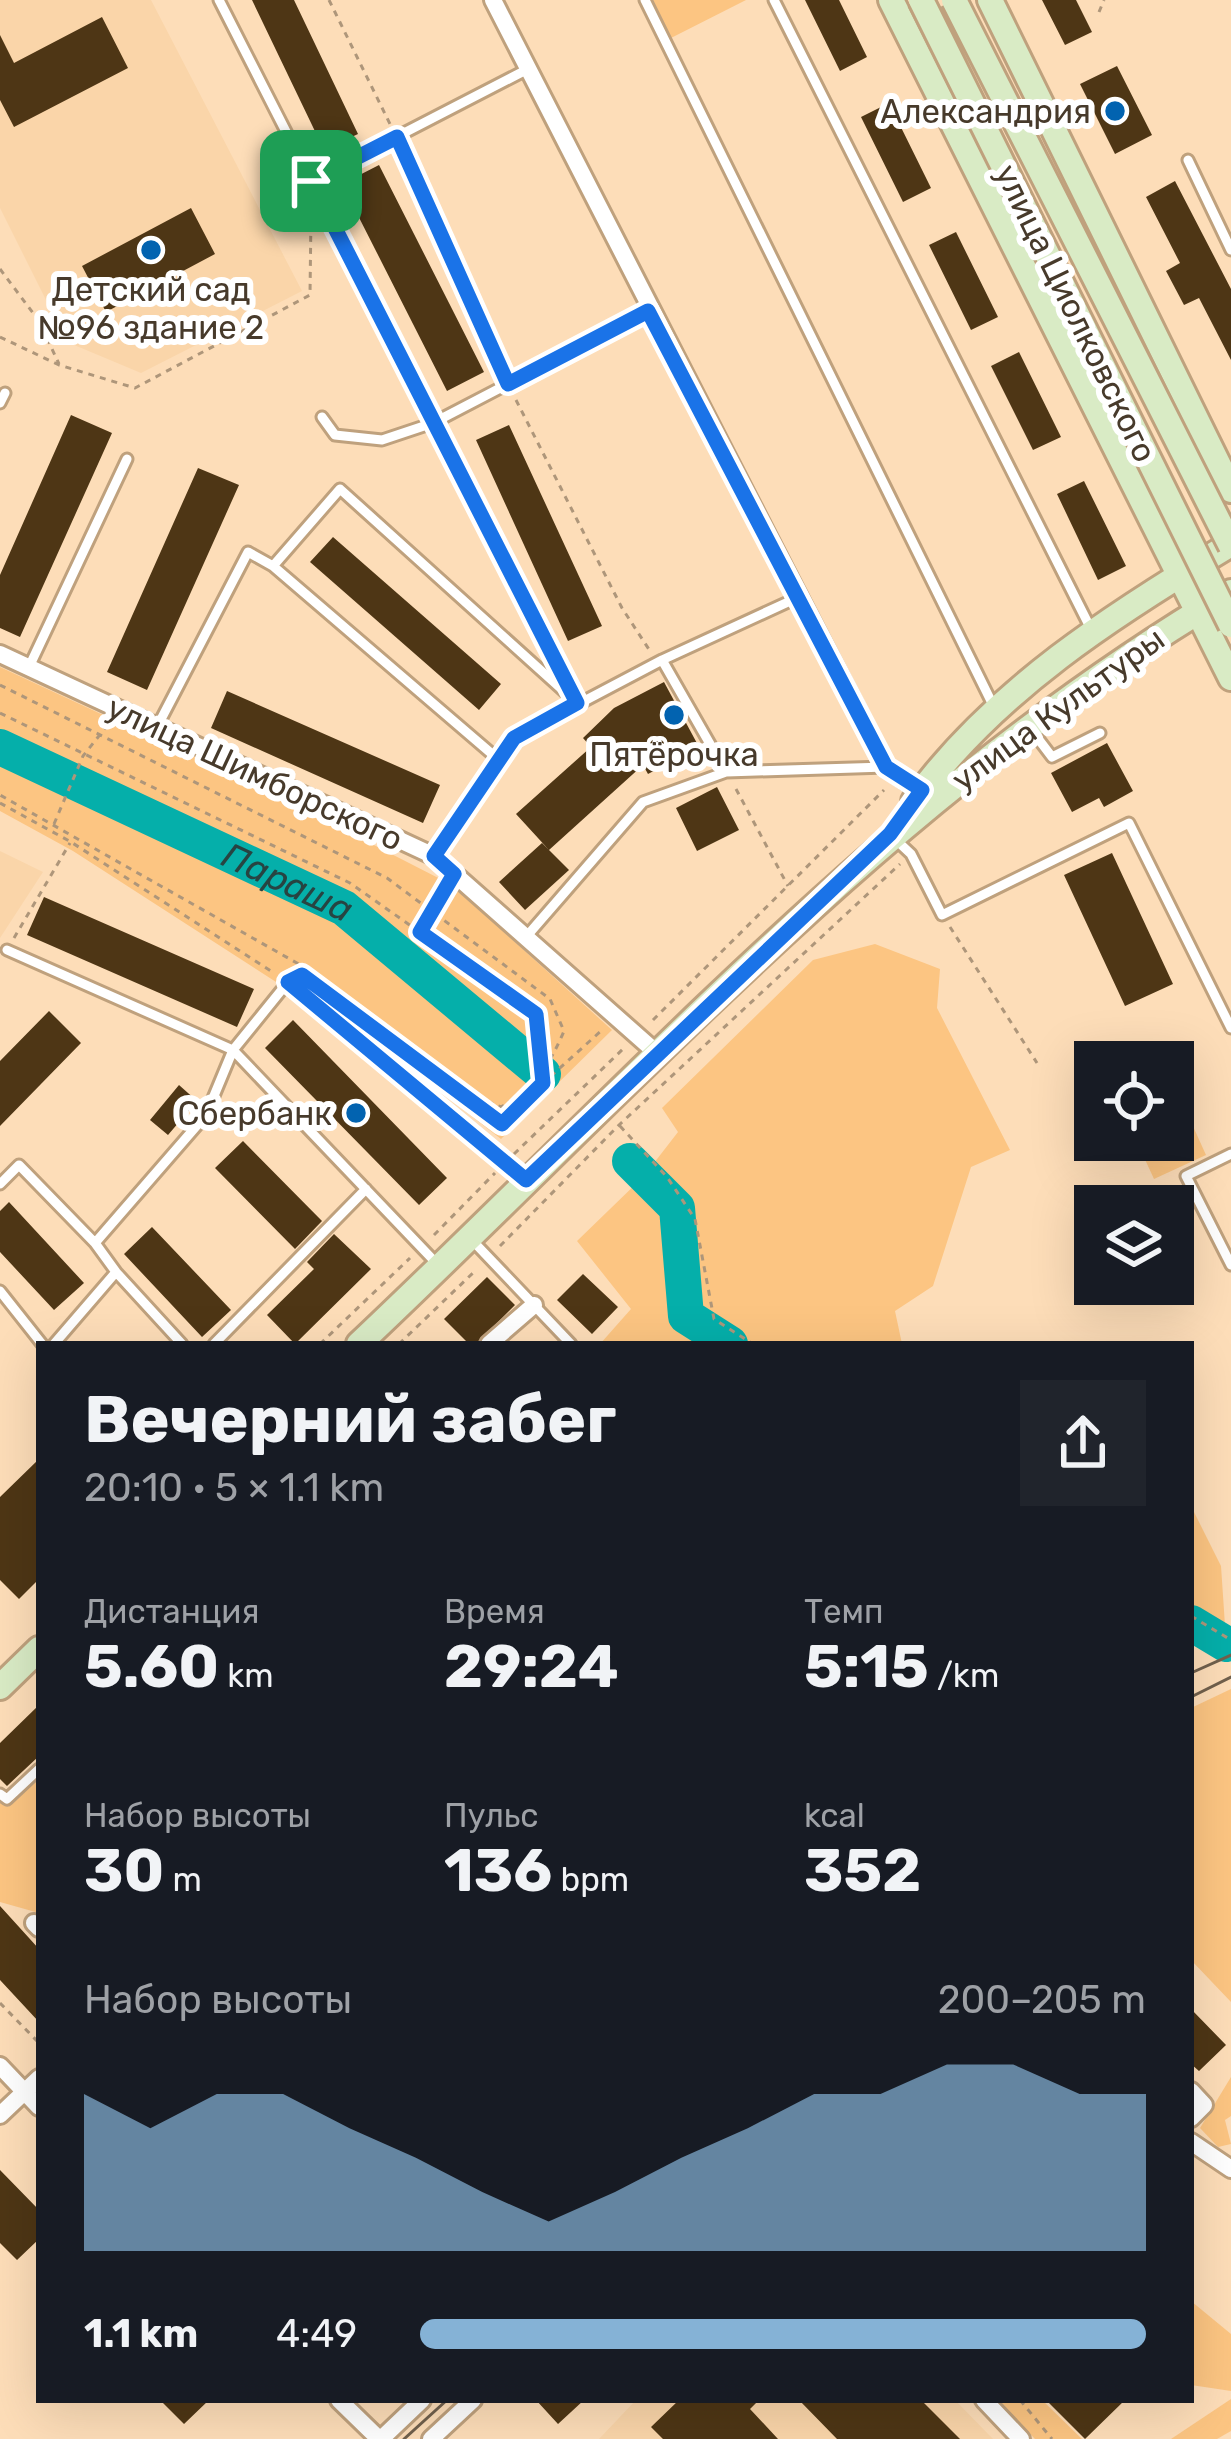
<!DOCTYPE html>
<html lang="ru">
<head>
<meta charset="utf-8">
<style>
  :root { --surface:#171b24; --page:#20242c; --text:#f1f3f6; --muted:#9ea1a6; --accent:#85b2d6 }
  body { margin:0; font-family:Rubik,sans-serif; background:var(--page); color:var(--text); height:100vh; display:flex; flex-direction:column; font-size:45px; white-space:nowrap }
  * { box-sizing:border-box; margin:0 }
  p { font-size:39px; color:var(--muted) }
  .icon { flex:none; width:66px; height:66px; fill:none; stroke:currentColor; stroke-width:2; stroke-linecap:round; stroke-linejoin:round }
  .map { position:relative; flex:1; overflow:hidden }
  .side { position:absolute; left:36px; top:1341px; width:1158px; height:1062px; display:flex; flex-direction:column; background:var(--surface); border-radius:0px; box-shadow:0 12px 48px #0002 }
  .side>* { flex:none }
  .tools { position:absolute; left:1074px; top:1041px; display:grid; gap:24px }
  .tools a { display:grid; place-items:center; width:120px; height:120px; border-radius:0px; background:var(--surface); box-shadow:0 12px 48px #0002; font-size:60px }
  .pin { position:absolute; display:grid; place-items:center; width:102px; height:102px; color:#fff; margin:-51px; border-radius:24px; box-shadow:0 6px 18px #0006 }
  .round { display:grid; place-items:center; flex:none; width:126px; height:126px; border-radius:0px; background:var(--page) }
  .summary { display:flex; align-items:center; justify-content:space-between; height:204px; padding:0 48px }
  h1 { font-size:66px; font-weight:700; line-height:90px }
  .figures { display:grid; grid-template-columns:repeat(3,1fr); gap:18px; height:204px; padding:12px 48px }
  .figures div { display:grid; align-content:center }
  .figures b { font-size:60px; font-weight:700 }
  .figures small { font-size:33px; font-weight:400 }
  .figures p { font-size:33px }
  .chart { height:336px; padding:24px 48px }
  .chart p { display:flex; justify-content:space-between }
  .chart svg { width:100%; height:216px; margin-top:12px; fill:var(--accent); opacity:.7 }
  ul { padding:0 48px; list-style:none; font-size:39px }
  li { display:grid; grid-template-columns:192px 144px 1fr; align-items:center; height:90px }
  li i { height:30px; border-radius:15px; background:var(--accent) }
  .map>svg:first-child { display:block }
  .built { fill:#fad5a9 }
  .green { fill:#fcc582 }
  .lines { fill:none; stroke-linecap:round; stroke-linejoin:round }
  .river { stroke:#05afaa; stroke-width:36 }
  .building { fill:#4e3615 }
  .lane-casing { stroke:#bfa17d; stroke-width:15 }
  .street-casing { stroke:#bfa17d; stroke-width:22 }
  .secondary-casing { stroke:#bfa17d; stroke-width:30 }
  .path { stroke:#ae967a; stroke-width:3; stroke-dasharray:6 6; stroke-linecap:butt }
  .lane { stroke:#fff; stroke-width:9 }
  .street { stroke:#fff; stroke-width:16 }
  .secondary { stroke:#d9ebc5; stroke-width:24 }
  .tram { stroke:#71604c; stroke-width:3 }
  .secondary-bridge-casing { stroke:#bfa17d; stroke-width:30; stroke-linecap:butt }
  .secondary-bridge { stroke:#d9ebc5; stroke-width:24 }
  .route-casing { stroke:#fff; stroke-width:24 }
  .route { stroke:#1a73e8; stroke-width:15 }
  .poi-dot { fill:#0263b0; stroke:#fff; stroke-width:4.5 }
  .labels { text-anchor:middle; dominant-baseline:central; stroke-width:12; stroke-linejoin:round; paint-order:stroke }
  .poi-label { font-size:33px; fill:#473a2b; stroke:#fff; text-anchor:end }
  .street-label { font-size:33px; fill:#473a2b; stroke:#fff }
  .water-label { font-size:36px; font-style:italic; fill:#274442; stroke:#fff }
</style>
</head>
<body>
<div class="map">
<svg width="1231" height="2439" viewBox="0 0 1231 2439">
  <rect width="100%" height="100%" fill="#fdddb8"/>
  <path class="built" d="M0,0h151l151,291 -161,82 -74,-31 -67,-134z
    M0,851l43,21 -43,66z
    M636,2400h319l38,39h-394z"/>
  <path class="green" d="M653,0h93l-75,38z
    M0,667l284,132 168,86 160,145 -111,109 -198,-153 -13,5 -217,-140 -73,-40z
    M875,944l65,25 -3,39 73,142 -39,17 -38,119 -38,25 7,33h-165l-49,-30 -8,-107 -33,-35 31,-40 -16,-24 151,-148z
    M1173,1082l33,73 -52,24 -18,-39h37z
    M642,1178l33,31 8,108 44,27h-127l31,-35 -54,-68z
    M1191,1506l30,60 5,74 -35,-22z
    M1231,1689v313l-40,-42v-252z
    M39,1780v133l-39,-11v-111z
    M1231,2077v39l-6,4 6,24 -13,3 -18,-19z
    M1191,2301l40,33v57l-40,-6z
    M1231,2399v32l-14,8h-46z
    M997,2400h45l40,39h-47z"/>
  <g class="lines">
    <g class="river">
      <path id="s1" d="M0,747l344,161 199,166"/>
      <path d="M630,1161l47,47 9,108 44,28"/>
      <path d="M1191,1623l35,21"/>
    </g>
  </g>
  <path class="building" d="M252,0h42l64,134 -34,16z
    M805,0h34l28,57 -27,14z
    M1042,0h34l16,32 -27,13z
    M102,17l26,51 -114,59 -14,-27v-65l14,28z
    M1117,66l35,69 -37,19 -35,-70z
    M889,103l42,85 -28,14 -42,-85z
    M379,165l105,207 -37,19 -105,-207z
    M1175,181l56,108v71l-32,-62 -15,7 -18,-34 14,-8 -34,-66z
    M191,208l24,46 -109,58 -24,-46z
    M956,232l42,85 -27,13 -42,-85z
    M1019,352l42,85 -28,13 -42,-84z
    M71,415l41,18 -92,204 -20,-9v-53z
    M509,425l93,201 -34,15 -92,-201z
    M198,468l41,17 -92,205 -40,-18z
    M1084,481l42,85 -28,14 -41,-86z
    M333,537l168,147 -22,26 -169,-148z
    M664,682l35,65 -51,27 -5,-9 -94,85 -33,-36 75,-67 -8,-9 31,-30z
    M227,691l213,94 -17,38 -212,-95z
    M1107,743l26,48 -29,16 -5,-9 -27,14 -21,-39z
    M717,787l22,43 -42,21 -21,-43z
    M542,843l27,27 -44,40 -26,-28z
    M1112,853l61,131 -48,22 -61,-131z
    M44,897l210,92 -17,38 -210,-92z
    M49,1011l32,32 -81,83v-65z
    M293,1020l154,158 -28,27 -154,-157z
    M179,1085l18,16 -29,34 -18,-15z
    M243,1141l79,80 -27,28 -80,-81z
    M9,1202l75,81 -30,27 -54,-58v-41z
    M152,1227l79,83 -29,27 -78,-83z
    M334,1234l37,35 -76,75 -28,-29 47,-46 -7,-7z
    M583,1274l35,33 -26,27 -35,-34z
    M487,1277l28,28 -39,39h-7l-25,-25z
    M39,1459v120l-20,20 -19,-19v-83z
    M39,1705v51l-32,30 -7,-7v-36z
    M0,1906l39,43v73l-39,-42z
    M1191,2009l35,36 -27,26 -8,-7z
    M0,2170l39,40v29l-22,21 -17,-17z
    M160,2400h49l-25,24z
    M536,2400h48l-26,24z
    M679,2400h80l-9,9 28,30h-115l-12,-12z
    M799,2400h122l39,39h-123z
    M1046,2400h79l-40,39z"/>
  <g class="lines">
    <defs>
      <path id="lane" d="M645,0l348,705
        M774,0l318,631
        M1188,160l43,90
        M311,181l217,-112
        M0,403l5,-10
        M322,417l13,18 47,5 51,-17 215,-112
        M273,566l226,194
        M662,660l137,-63
        M29,667l98,-208
        M157,727l91,-175 25,14 67,-77 237,214 -358,-703
        M1030,728l22,29 48,-24
        M894,838l17,16 31,61 187,-92 102,205
        M434,856l80,-118 148,-78 64,112
        M526,937l117,-135 83,-30 160,-5
        M7,950l226,100 207,217
        M1231,1154l-45,22 45,89
        M0,1184l19,-19 76,78 21,29 -62,72
        M470,1238l101,106
        M95,1243l111,-128 27,-65 55,-68 238,199
        M116,1272l66,72
        M0,1291l42,53
        M214,1344l152,-155
        M0,1794l7,5 32,-30"/>
      <path id="street" d="M493,0l393,767 35,24
        M0,654l434,202 225,199
        M489,1344l45,-39
        M34,1923l5,5
        M0,2066l39,41
        M1191,2091l13,14 -13,13
        M0,2115l39,-37
        M1191,2142l40,27
        M339,2400l40,39
        M984,2400l37,39
        M381,2439l41,-39
        M431,2439l42,-39"/>
      <path id="secondary" d="M891,0l340,678
        M990,0l241,490
        M914,801c81,-111 200,-187 317,-257
        M359,1344c282,-266 534,-553 872,-752
        M0,1687l39,-38"/>
    </defs>
    <use href="#lane" class="lane-casing"/>
    <use href="#street" class="street-casing"/>
    <use href="#secondary" class="secondary-casing"/>
    <path class="path" d="M329,0l61,124
      M1099,12l5,-12
      M402,149l99,221
      M0,269l39,52 20,43
      M0,337l59,28 76,23 175,-93 1,-82
      M516,400l106,208 28,43
      M0,685l387,193 163,121 14,32c-14,33 -30,58 -63,76l-15,-6 -175,-130 -311,-176
      M0,713l350,170 186,131 7,69 58,-52
      M736,789l52,97
      M0,803l71,39 203,131
      M54,824l29,-68 23,-29
      M950,927l87,136
      M421,929l22,-38
      M14,938l56,-95
      M337,1001l165,123 39,-39
      M653,1020l231,-230
      M620,1126l47,51 28,42 19,100 39,25
      M514,1154l110,-106
      M434,1235l61,-62
      M500,1246l119,-121 281,-261
      M320,1344l90,-86
      M399,1344l77,-74
      M1191,1616l40,24
      M0,2003l39,40
      M1020,2400l32,39"/>
    <use href="#lane" class="lane"/>
    <use href="#street" class="street"/>
    <use href="#secondary" class="secondary"/>
    <path class="tram" d="M1191,1673l40,-18
      M1191,1697l40,-20
      M404,2439l43,-39"/>
    <defs>
      <path id="secondary-bridge" d="M921,0l310,625
        M954,0l277,546"/>
    </defs>
    <use href="#secondary-bridge" class="secondary-bridge-casing"/>
    <use href="#secondary-bridge" class="secondary-bridge"/>
  </g>
  <g class="lines">
    <defs>
      <path id="route" d="M397,137l111,247 140,-73 238,456 36,23 -32,44 -364,346 -238,-198 14,-7 200,149 41,-41 -7,-69 -116,-82 34,-58 -20,-18 80,-118 63,-35 -266,-522z"/>
    </defs>
    <use href="#route" class="route-casing"/>
    <use href="#route" class="route"/>
  </g>
  <g class="poi-dot">
    <circle cx="1115" cy="111" r="12"/>
    <circle cx="151" cy="250" r="12"/>
    <circle cx="674" cy="715" r="12"/>
    <circle cx="356" cy="1113" r="12"/>
  </g>
  <g class="labels">
    <g class="poi-label">
      <text x="1091" y="111">Александрия</text>
      <text x="151" y="289" text-anchor="middle">Детский сад<tspan x="151" dy="38">№96 здание 2</tspan></text>
      <text x="674" y="754" text-anchor="middle">Пятёрочка</text>
      <text x="332" y="1113">Сбербанк</text>
    </g>
    <g class="street-label">
      <text transform="translate(1076 313) rotate(64)">улица Циолковского</text>
      <text transform="translate(1058 709) rotate(-36)">улица Культуры</text>
      <text transform="translate(255 773) rotate(25)">улица Шимборского</text>
    </g>
    <g class="water-label">
      <text stroke="none"><textPath href="#s1" startOffset="318">Параша</textPath></text>
    </g>
  </g>
</svg>
<div class="tools">
<a><svg class="icon" aria-label="locate" viewBox="0 0 24 24"><circle cx="12" cy="12" r="6"/><path d="M12 2v4M12 18v4M2 12h4M18 12h4"/></svg></a>
<a><svg class="icon" aria-label="layers" viewBox="0 0 24 24"><path d="M12 4l9 5-9 5-9-5zM3 14l9 5 9-5"/></svg></a>
</div>
<div class="pin" style="left:311px;top:181px;background:#1e9e55"><svg class="icon" aria-label="arrive" viewBox="0 0 24 24"><path d="M6 21V4h12l-3 4 3 4H6"/></svg></div>
<section class="side">
<div class="summary"><div><h1>Вечерний забег</h1><p>20:10 · 5 × 1.1 km</p></div><a class="round"><svg class="icon" aria-label="share" viewBox="0 0 24 24"><path d="M12 15V3M7 8l5-5 5 5M5 13v7h14v-7"/></svg></a></div>
<div class="figures">
<div><p>Дистанция</p><b>5.60<small> km</small></b></div>
<div><p>Время</p><b>29:24</b></div>
<div><p>Темп</p><b>5:15<small> /km</small></b></div>
</div>
<div class="figures">
<div><p>Набор высоты</p><b>30<small> m</small></b></div>
<div><p>Пульс</p><b>136<small> bpm</small></b></div>
<div><p>kcal</p><b>352</b></div>
</div>
<div class="chart"><p><span>Набор высоты</span>200–205 m</p>
<svg viewBox="0 0 160 44" preserveAspectRatio="none"><path d="M0 44V12L10 19L20 12L30 12L40 19L50 25L60 32L70 38L80 32L90 25L100 19L110 12L120 12L130 6L140 6L150 12L160 12V44z"/></svg>
</div>
<ul>
<li><b>1.1 km</b>4:49<i style="width:100%"></i></li>
</ul>
</section>
</div>
</body>
</html>
